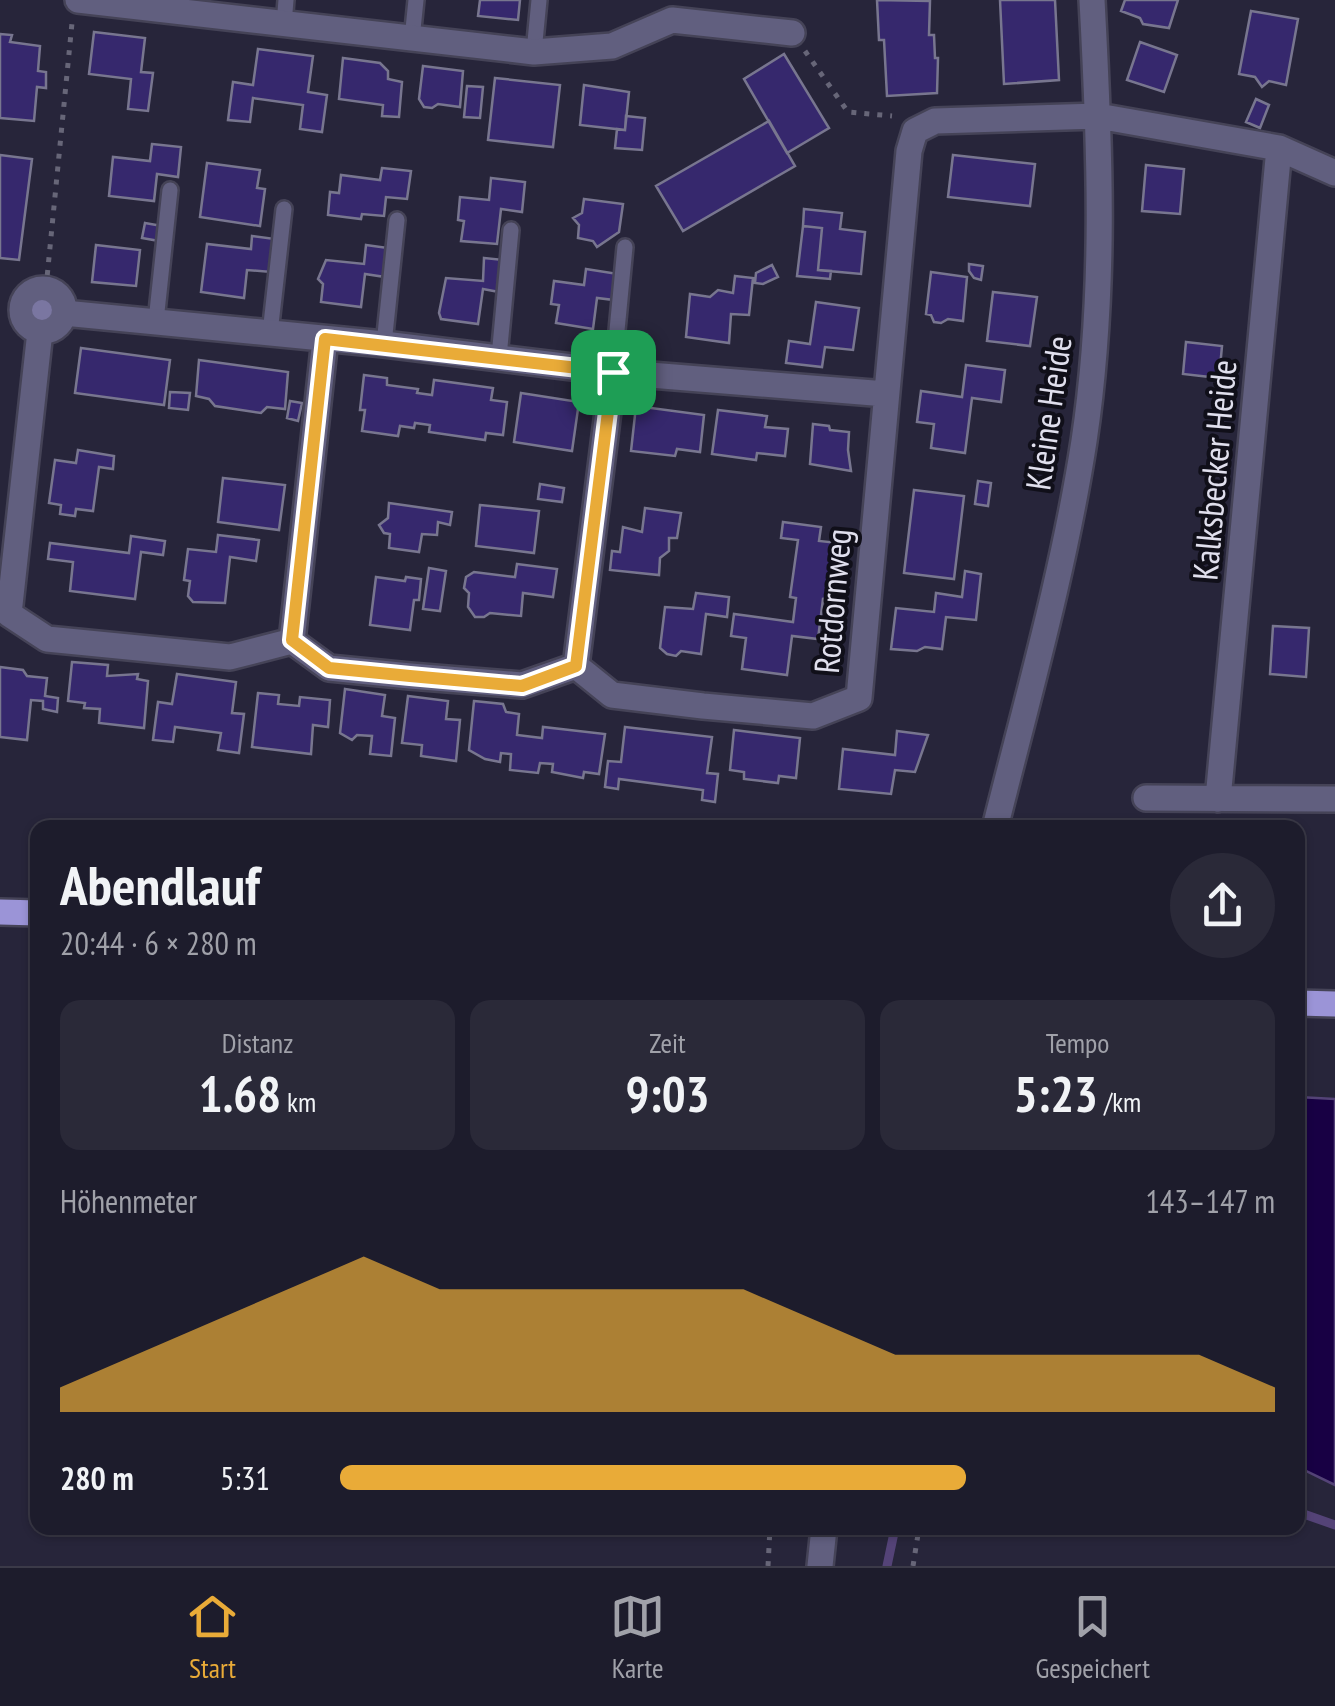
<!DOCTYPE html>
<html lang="de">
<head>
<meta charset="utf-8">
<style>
  :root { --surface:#1d1c2c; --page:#2a2938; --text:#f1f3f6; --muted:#a0a1a9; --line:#3b3a48; --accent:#e9ab38 }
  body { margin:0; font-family:"PT Sans Narrow",sans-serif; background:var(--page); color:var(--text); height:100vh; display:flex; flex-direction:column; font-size:38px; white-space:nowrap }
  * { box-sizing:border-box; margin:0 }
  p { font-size:32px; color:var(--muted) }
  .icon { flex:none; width:55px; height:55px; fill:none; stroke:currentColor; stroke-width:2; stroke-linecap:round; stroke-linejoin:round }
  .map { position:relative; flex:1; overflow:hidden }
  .panel { position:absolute; left:30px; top:820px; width:1275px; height:715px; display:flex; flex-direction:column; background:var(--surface); border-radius:20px; box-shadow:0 2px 8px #0004,0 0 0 2px var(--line) }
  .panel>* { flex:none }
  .pin { position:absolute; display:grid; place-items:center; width:85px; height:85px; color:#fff; margin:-42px; border-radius:20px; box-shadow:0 5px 15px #0006 }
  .round { display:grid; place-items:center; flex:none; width:105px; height:105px; border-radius:52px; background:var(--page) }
  .summary { display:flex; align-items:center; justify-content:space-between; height:170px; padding:0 30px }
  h1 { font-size:55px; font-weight:700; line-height:75px }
  .stats { display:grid; grid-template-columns:repeat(3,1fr); gap:15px; height:170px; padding:10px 30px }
  .stats div { display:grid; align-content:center; border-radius:20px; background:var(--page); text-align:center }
  .stats b { font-size:50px; font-weight:700 }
  .stats small { font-size:28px; font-weight:400 }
  .stats p { font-size:28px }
  .chart { height:280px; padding:20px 30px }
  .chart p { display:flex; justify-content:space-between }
  .chart svg { width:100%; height:180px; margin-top:10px; fill:var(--accent); opacity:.7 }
  ul { padding:0 30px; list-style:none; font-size:32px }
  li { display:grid; grid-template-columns:160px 120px 1fr; align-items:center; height:75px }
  li i { height:25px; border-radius:12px; background:var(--accent) }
  .tabs { display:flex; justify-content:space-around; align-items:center; height:140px; border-top:2px solid var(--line); background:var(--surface); font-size:28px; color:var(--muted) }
  .tabs a { display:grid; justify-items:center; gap:5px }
  .tabs .on { color:var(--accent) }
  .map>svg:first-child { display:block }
  .water { fill:#180044; stroke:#544377; stroke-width:2.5 }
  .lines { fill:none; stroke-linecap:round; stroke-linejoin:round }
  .stream { stroke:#544377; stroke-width:9 }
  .building { fill:#36286d; stroke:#78768f; stroke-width:2.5 }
  .lane-casing { stroke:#454357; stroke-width:20 }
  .street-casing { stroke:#454357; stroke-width:30 }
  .primary-casing { stroke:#454357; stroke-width:30 }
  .path { stroke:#676678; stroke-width:5; stroke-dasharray:5 8; stroke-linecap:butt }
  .lane { stroke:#615f7f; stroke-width:15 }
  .street { stroke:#615f7f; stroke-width:25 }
  .primary { stroke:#9b94d7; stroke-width:25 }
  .tree { fill:#7a76a1 }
  .route-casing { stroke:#fff; stroke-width:20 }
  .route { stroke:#e9ab38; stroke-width:12 }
  .labels { text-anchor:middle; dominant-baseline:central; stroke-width:8; stroke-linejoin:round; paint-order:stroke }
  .street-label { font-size:35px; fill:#e0dfed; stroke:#100f19 }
</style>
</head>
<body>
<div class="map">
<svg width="1335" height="1566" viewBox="0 0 1335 1566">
  <rect width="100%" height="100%" fill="#27253a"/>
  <path class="water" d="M1298,1097l37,2v386l-37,-18z"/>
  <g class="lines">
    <path class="stream" d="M1298,1512l37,13
      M887,1566l8,-38"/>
  </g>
  <path class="building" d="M480,0h40l-2,20 -40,-4z
    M877,0l53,1 -1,34h5l1,23h3l-1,35 -50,3 -3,-56h-5z
    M1000,0h55l4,80 -55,4z
    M1125,0h53l-9,28 -26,-4 -3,-6 -19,-7z
    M1251,11l47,8 -12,66 -17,-4 -7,6 -7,-10 -16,-3z
    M94,32l51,6 -4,34 12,1 -5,38 -20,-2 3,-30 -42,-5z
    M0,34l12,1 -2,7 30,4 -2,25 8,1v16l-9,-1 -3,34 -34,-3z
    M1140,42l37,13 -13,37 -37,-12z
    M258,49l55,7 -5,36 19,3 -5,37 -22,-3 3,-24 -50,-7 -3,24 -22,-2 5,-38 20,3z
    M784,54l45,74 -42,25 -43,-74z
    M343,58l37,5 8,8v8l14,3 -3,35 -17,-1 1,-11 -44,-6z
    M423,66l40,5 -3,36 -22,-3 -6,4 -8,-1 -5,-8z
    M495,78l65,7 -7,62 -65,-7z
    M584,85l45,7 -4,38 -45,-5z
    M467,86l16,1 -3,31 -16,-1z
    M1256,99l13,6 -9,23 -14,-6z
    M626,116l19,2 -3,32 -27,-2 2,-19 8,1z
    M769,121l26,45 -112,65 -27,-45z
    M152,144l29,3 -3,30 -21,-3 -3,27 -45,-5 4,-39 37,4z
    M0,155l32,4 -13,101 -19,-2z
    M953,155l82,9 -5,42 -82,-9z
    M207,163l53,7 -3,18 8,1 -5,37 -60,-9z
    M1146,165l38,4 -4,45 -38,-3z
    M382,168l29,3 -4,28 -21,-2 -2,19 -22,-2 -1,5 -33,-4 2,-23 9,1 2,-18 39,5z
    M491,178l34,4 -3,30 -21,-3 -4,35 -36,-3 3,-20 -6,-1 2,-23 29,3z
    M584,199l39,5 -4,28 -22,15 -4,-6 -15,-3 1,-13 -6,-7 9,-5z
    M804,209l38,4 -2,16 25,3 -4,42 -43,-4 4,-42 -19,-2z
    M145,223l17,3 -3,15 -17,-3z
    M803,226l19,2 -4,42 13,1 -1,8 -33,-3z
    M252,236l23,3 -4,33 -24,-2 -3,28 -43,-6 6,-48 44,5z
    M96,245l44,5 -4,36 -44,-4z
    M366,245l22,3 -3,29 -20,-3 -4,33 -40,-5 2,-18 -5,-5 8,-19 38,4z
    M484,258l20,2 -5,32 -16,-3 -5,35 -37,-5 -2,-6 7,-35 37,3z
    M969,264l14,2 -2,14 -7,-2 -5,-7z
    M772,265l6,12 -15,7 -8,-1 1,-10z
    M586,269l32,5 -4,26 -17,-2 -4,31 -37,-6 3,-18 -8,-1 3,-23 30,4z
    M931,272l36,5 -4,44 -15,-2 -7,4 -7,-1 -3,-7 -5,-1z
    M735,276l18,2 -4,37 -18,-1 -2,29 -43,-6 4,-43 20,3 8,-7 15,3z
    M993,292l44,5 -7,49 -43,-5z
    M816,302l43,6 -6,42 -28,-3 -3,20 -36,-4 3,-22 21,3z
    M1186,342l36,4 -3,32 -36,-4z
    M81,348l89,12 -6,45 -89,-12z
    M199,360l89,12 -3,37 -18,-2 -6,6 -46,-7 -6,-7 -13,-3z
    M966,365l39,5 -4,32 -29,-4 -7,55 -34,-5 3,-24 -17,-2 4,-31 41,6z
    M364,375l23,3v7l31,4 -1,4 15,2 2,-15 59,8 -2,12 16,2 -4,33 -17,-2 -1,7 -56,-8 1,-7 -15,-2 -1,5 -14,-2 -2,10 -36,-5 3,-21h-5z
    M170,392l20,1 -2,17 -19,-2z
    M521,393l58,9 -7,49 -58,-9z
    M290,401l12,2 -4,18 -11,-3z
    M636,406l68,9 -4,37 -23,-3 -2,7 -44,-5z
    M718,410l49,6 -2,11 23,2 -3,27 -28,-3 -1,7 -44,-6z
    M813,424l16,2 1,4 19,2 -1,18 3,21 -41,-7z
    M78,450l36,6 -1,13 -14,-2 -6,44 -17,-2 -1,7 -15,-2 1,-9 -12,-2 6,-43 21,3z
    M223,478l62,7 -6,45 -61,-8z
    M978,481l13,2 -3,23 -13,-2z
    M540,484l24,4 -2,14 -24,-3z
    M914,490l50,6 -10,83 -50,-6z
    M389,503l63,9 -2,13 -12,-3 -1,13 -15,-1 -3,18 -30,-4 1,-14 -6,-1 -5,-8 9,-7z
    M480,505l59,6 -5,42 -58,-7z
    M645,508l36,5 -4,25h-8v13l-9,7 -1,17 -49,-5 2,-19 8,1 3,-25 19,5z
    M783,522l38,5 -2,14 29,3 -7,57 -18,-2 -5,40 -26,-3 -5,39 -45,-6 4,-31 -15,-2 3,-22 59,8 3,-24 -6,-1 8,-57 -17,-2z
    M218,535l41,5 -3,21 -26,-4 -5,46 -32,-1 -5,-6 2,-15 -6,-1 4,-31 28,3z
    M131,536l34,5 -2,14 -22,-3 -6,47 -65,-8 3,-29 -25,-3 2,-16 79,10z
    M517,564l40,5 -4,28 -30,-4 -2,23 -31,-3 -6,4h-9l-7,-10 1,-14 -5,-5 2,-11 8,-5 41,5z
    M429,568l17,3 -6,40 -17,-2z
    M965,571l16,3 -5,46 -30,-3 -4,32 -17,-2 -8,4 -26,-2 5,-41 38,4 2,-19 26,4z
    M376,577l29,4 1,-4 15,2 -2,21h-5l-4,30 -40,-5z
    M696,593l33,4 -2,20 -21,-3 -5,40 -20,-3 -5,5 -9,-2 -7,-6 5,-41 28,2z
    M1273,626l36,2 -3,49 -36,-3z
    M72,662l36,3 -1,11 31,-2 -1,5 11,2 -4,47 -45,-5 1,-14 -16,-1 1,-5 -17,-2z
    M0,667l23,3 4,6 20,2 -2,18 13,2 -1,14 -14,-3v-8l-12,-1 -4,40 -27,-3z
    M177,674l59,8 -4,31 12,1 -5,39 -21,-3 3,-17 -46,-6 -2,15 -20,-2 5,-38 14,2z
    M345,689l40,6 -3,21 13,2 -4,38 -21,-2 2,-18 -15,-1 -5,5 -12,-7z
    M258,693l21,2 -1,9 21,2 1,-9 30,3 -2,27 -15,-2 -2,29 -59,-7z
    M408,696l40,5 -2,18 14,1 -4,41 -35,-5 1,-11 -20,-2z
    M474,701l29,3 3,8 13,2 -2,21 25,3 1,-11 62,7 -6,40 -15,-2 -1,6 -31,-6 1,-8 -13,-1 -2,10 -28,-3 1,-16 -10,-1 -1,9 -15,-3 -16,-9z
    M625,727l87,10 -5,36 11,1 -3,28 -13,-2 1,-10 -84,-11 -1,10 -13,-2 3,-26 13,1z
    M734,730l66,8 -4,40 -17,-2 -1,7 -34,-4v-7l-14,-2z
    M897,731l31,4 -13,37 -20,-2 -4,24 -52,-5 4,-40 52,6z"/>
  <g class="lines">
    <defs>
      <path id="lane" d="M284,24l2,-24
        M412,39l4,-39
        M534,52l5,-52
        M156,321l14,-131
        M270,333l14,-124
        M384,344l13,-124
        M499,357l12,-127
        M613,372l12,-125"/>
      <path id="street" d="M78,0l456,52 78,-6 60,-26 120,13
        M22 310a21 21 0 1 1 42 0a21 21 0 1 1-42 0Z
        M64,313l320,31 229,28 273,22
        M40,331l-31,283 38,25 183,18 62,-16
        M325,339l-33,302 37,27 81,8 112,9 54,-19 36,29 91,11 110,10 46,-18 50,-547 6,-20 20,-10 163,-5 181,32 56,25
        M576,666l37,-294
        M1146,798l189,1
        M1218,799l61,-651
        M995,828c32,-128 69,-257 89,-387 22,-147 16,-293 8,-441
        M820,1566l4,-38"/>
      <path id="primary" d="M0,912l38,1
        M1298,1003l37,1"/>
    </defs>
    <use href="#lane" class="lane-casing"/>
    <use href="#street" class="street-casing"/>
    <use href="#primary" class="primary-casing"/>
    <path class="path" d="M805,51l43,61 44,4
      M46,288l26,-265
      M768,1566l2,-38
      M913,1566l6,-38"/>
    <use href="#lane" class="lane"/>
    <use href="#street" class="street"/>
    <use href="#primary" class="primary"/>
  </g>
  <circle class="tree" cx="42" cy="310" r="10"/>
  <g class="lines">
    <defs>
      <path id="route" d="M325,339l288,33 -37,294 -54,20 -112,-10 -81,-8 -37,-28z"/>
    </defs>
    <use href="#route" class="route-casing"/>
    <use href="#route" class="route"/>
  </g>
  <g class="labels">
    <g class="street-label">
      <text transform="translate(1048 413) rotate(-82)">Kleine Heide</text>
      <text transform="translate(1214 470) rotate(-85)">Kalksbecker Heide</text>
      <text transform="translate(832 601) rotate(-85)">Rotdornweg</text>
    </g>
  </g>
</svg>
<div class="pin" style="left:613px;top:372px;background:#1e9e55"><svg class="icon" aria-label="arrive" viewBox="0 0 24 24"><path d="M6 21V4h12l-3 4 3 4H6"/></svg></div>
<section class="panel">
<div class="summary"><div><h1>Abendlauf</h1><p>20:44 · 6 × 280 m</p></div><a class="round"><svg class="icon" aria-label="share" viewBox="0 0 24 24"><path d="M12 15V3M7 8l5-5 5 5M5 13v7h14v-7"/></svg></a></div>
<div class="stats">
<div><p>Distanz</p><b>1.68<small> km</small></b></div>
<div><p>Zeit</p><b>9:03</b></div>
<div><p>Tempo</p><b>5:23<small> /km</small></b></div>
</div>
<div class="chart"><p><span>Höhenmeter</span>143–147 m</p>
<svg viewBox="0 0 160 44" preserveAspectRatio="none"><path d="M0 44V38L10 30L20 22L30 14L40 6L50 14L60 14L70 14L80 14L90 14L100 22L110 30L120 30L130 30L140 30L150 30L160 38V44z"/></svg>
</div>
<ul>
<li><b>280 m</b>5:31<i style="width:67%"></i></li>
</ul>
</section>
</div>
<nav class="tabs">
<a class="on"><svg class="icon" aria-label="home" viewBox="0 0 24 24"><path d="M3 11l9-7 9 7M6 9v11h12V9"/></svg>Start</a>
<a><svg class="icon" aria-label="map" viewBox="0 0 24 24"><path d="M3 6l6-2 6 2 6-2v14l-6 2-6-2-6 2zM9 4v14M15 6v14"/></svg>Karte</a>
<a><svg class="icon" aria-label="saved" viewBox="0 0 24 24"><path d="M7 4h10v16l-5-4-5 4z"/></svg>Gespeichert</a>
</nav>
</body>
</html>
